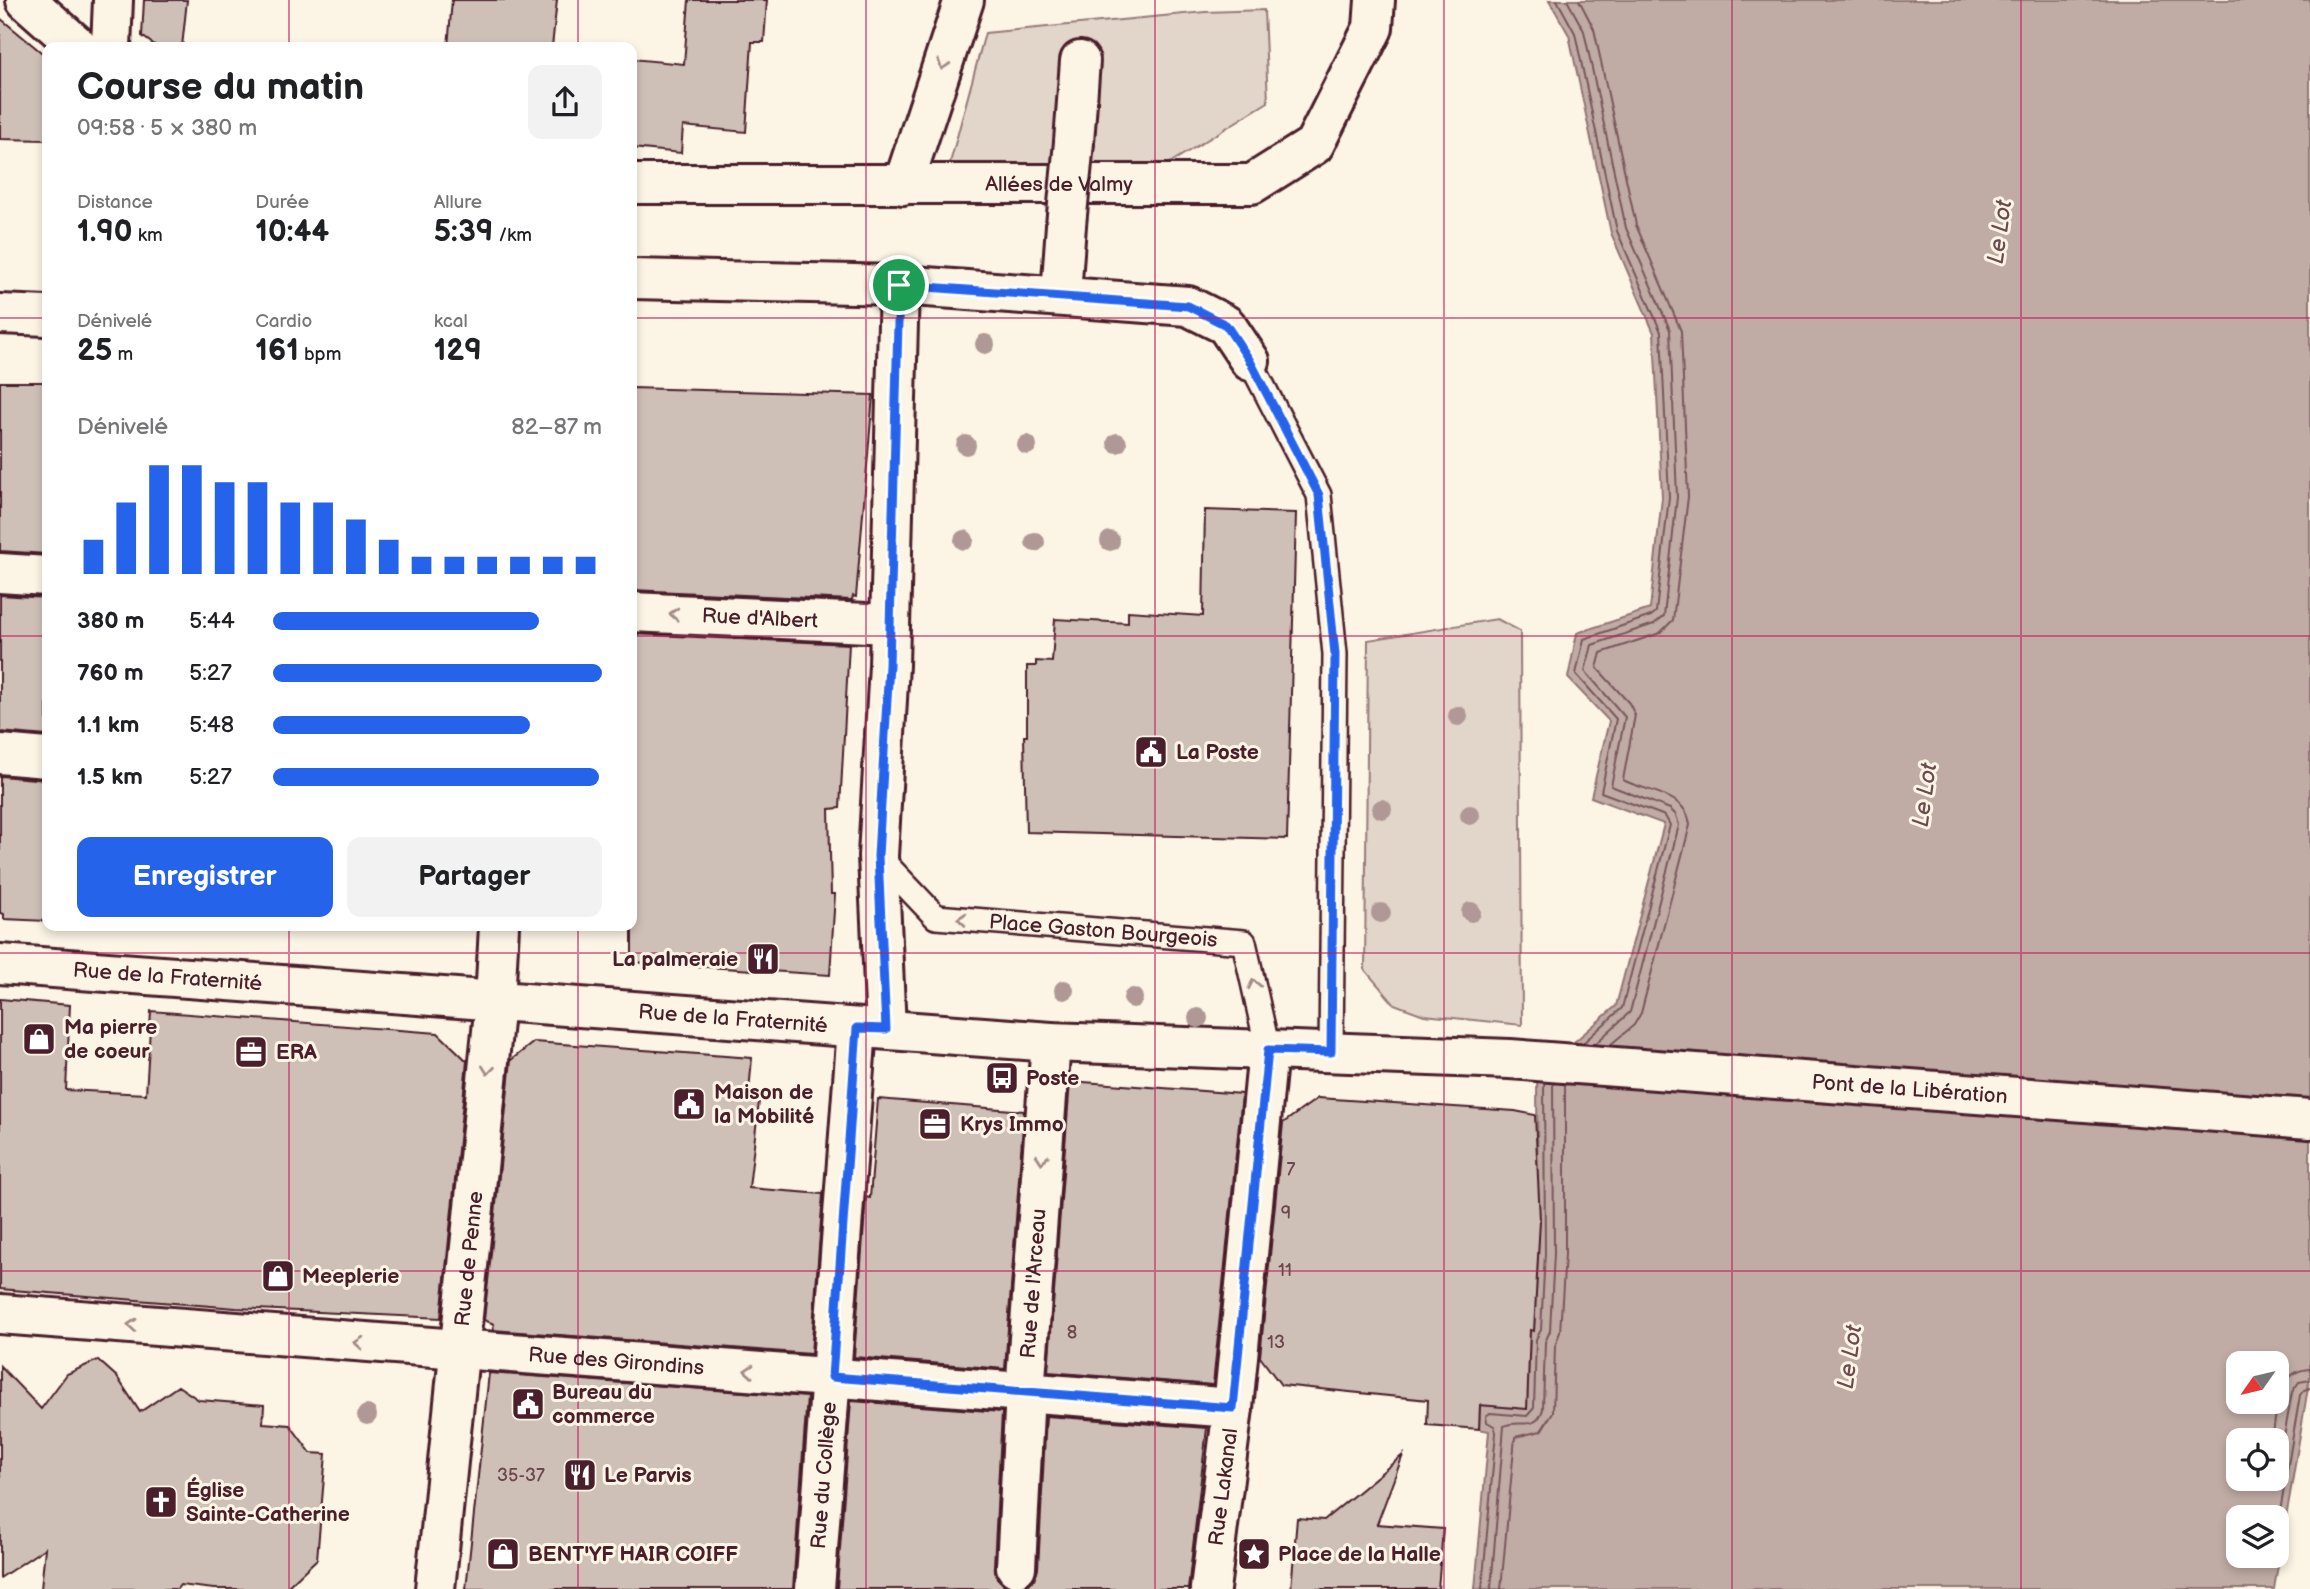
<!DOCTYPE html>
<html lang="fr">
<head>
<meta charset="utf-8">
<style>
  :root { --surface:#fff; --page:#f2f2f2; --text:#202124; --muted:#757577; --accent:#2563eb }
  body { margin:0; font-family:"Balsamiq Sans",sans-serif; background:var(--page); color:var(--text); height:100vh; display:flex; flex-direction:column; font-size:26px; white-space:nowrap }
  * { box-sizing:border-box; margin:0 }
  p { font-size:23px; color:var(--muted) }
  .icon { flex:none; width:38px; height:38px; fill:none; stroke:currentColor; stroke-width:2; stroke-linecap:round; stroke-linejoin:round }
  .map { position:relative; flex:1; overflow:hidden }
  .details { position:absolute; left:42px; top:42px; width:595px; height:889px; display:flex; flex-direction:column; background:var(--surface); border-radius:14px; box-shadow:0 4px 10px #0003 }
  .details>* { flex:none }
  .needle { width:46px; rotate:236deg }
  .controls { position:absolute; left:2226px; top:1351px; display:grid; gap:14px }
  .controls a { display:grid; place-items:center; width:63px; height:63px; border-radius:14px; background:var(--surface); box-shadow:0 4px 10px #0003; font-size:35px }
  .pin { position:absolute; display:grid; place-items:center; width:60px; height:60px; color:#fff; margin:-30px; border:4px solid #fff; border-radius:50%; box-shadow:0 2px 7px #0007 }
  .round { display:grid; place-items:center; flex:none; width:74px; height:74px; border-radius:14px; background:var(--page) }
  .headline { display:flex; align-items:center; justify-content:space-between; height:119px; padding:0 35px }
  h1 { font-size:38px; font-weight:800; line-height:52px }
  .stats { display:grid; grid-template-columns:repeat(3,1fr); gap:10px; height:119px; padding:7px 35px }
  .stats div { display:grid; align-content:center }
  .stats b { font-size:30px; font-weight:800 }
  .stats small { font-size:19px; font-weight:400 }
  .stats p { font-size:19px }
  .chart { height:196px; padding:14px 35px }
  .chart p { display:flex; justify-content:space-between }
  .chart svg { width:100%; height:126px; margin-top:7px; stroke:var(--accent); stroke-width:6 }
  .cta { display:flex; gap:14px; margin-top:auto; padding:14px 35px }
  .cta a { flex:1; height:80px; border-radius:14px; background:var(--accent); color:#fff; font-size:28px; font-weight:800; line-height:80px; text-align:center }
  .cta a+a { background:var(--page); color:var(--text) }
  ul { padding:0 35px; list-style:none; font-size:23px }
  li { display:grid; grid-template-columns:112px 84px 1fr; align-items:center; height:52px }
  li i { height:18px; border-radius:9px; background:var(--accent) }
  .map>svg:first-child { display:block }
  .green { fill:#e2d5ca; stroke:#967a7a; stroke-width:2 }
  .water { fill:#c0aca5; stroke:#917474; stroke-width:2; fill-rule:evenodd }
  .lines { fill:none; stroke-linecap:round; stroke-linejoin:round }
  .shore { stroke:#79575c; stroke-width:2 }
  .building { fill:#cfc0b7; stroke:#4a1f2b; stroke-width:2 }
  .lane-casing { stroke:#4a1f2b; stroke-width:28 }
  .street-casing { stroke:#4a1f2b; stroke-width:44 }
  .secondary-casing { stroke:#4a1f2b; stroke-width:44 }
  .lane { stroke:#fcf5e5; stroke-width:23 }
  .street { stroke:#fcf5e5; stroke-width:38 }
  .secondary { stroke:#fcf5e5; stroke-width:38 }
  .street-bridge-casing { stroke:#4a1f2b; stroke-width:44; stroke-linecap:butt }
  .street-bridge { stroke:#fcf5e5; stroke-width:38 }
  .tree { fill:#af9895 }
  .oneway { stroke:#a38a88 }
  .route-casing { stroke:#fff; stroke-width:14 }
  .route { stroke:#2563eb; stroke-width:9 }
  .grid { fill:none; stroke:#c2185b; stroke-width:2; stroke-opacity:0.55 }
  .labels { text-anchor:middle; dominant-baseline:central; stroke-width:6; stroke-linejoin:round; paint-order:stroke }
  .number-label { font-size:18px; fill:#6b474e }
  .street-label { font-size:21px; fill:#4a1f2b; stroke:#fcf5e5 }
  .poi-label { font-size:21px; font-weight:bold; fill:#4a1f2b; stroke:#fcf5e5; text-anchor:start }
  .water-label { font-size:23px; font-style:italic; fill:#6d4950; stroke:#fcf5e5 }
</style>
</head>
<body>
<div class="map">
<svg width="2310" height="1589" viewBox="0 0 2310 1589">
  <rect width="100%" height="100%" fill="#fcf5e5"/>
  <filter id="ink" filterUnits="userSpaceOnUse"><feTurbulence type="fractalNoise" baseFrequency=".0143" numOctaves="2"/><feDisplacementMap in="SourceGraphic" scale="14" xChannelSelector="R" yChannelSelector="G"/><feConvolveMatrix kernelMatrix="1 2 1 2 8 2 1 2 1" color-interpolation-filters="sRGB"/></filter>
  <g filter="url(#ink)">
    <path class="green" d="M1264,10l4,92 -100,62 -218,-1 35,-130 220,-21z
      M1497,619l23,12 2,394 -98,-10 -30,-11 -29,-34 3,-330z"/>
    <path class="water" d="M1549,0h761v1376l-36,213h-799l14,-158 -10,-2 1,-24 47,4 3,-79h4l4,-77 -1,-179 79,-68 48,-182 -73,-27 18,-76 -41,-43 9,-45 73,-24 12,-112 -8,-164 -43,-100 -42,-198zM2238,1363h39v39h-39zM2238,1440h39v39h-39zM2238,1517h39v39h-39z"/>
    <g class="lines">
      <path class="shore" d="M1557,0l18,33 42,198 44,101 8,165 -13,115 -5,4 -67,23 -8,35 40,45 -15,73 64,24 5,9 -48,183 -39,35
        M1567,0l17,31 42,197 44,102 7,167 -13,119 -10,8 -62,21 -7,26 40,46 -14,69 59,23 6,6 3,10 -49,187 -35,32
        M1579,0l15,29 42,196 45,106 7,166 -15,123 -13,13 -59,20 -4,15 32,35 6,12 -12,65c23,12 64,13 67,45l-49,188 -7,12 -24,20
        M2272,1440c5,-26 3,-70 38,-71
        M2277,1477l15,-85 7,-10 11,-2
        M2277,1529l23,-134 4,-5 6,-2
        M1482,1589l14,-157 -2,-6 -7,-4 -1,-6 4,-3 37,3 7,-8 2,-69 5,-9 4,-77 -1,-170
        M1491,1589l13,-163c15,-7 33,6 39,-17l2,-67 5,-11 4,-78 -1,-170
        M1501,1589l14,-152 26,-6 12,-19 2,-66 5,-14 5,-78v-170"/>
    </g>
    <path class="building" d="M144,0h43l-5,47h-25l-15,-11z
      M452,0h105l-5,47h-104z
      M689,0h78l-3,42h-12l-6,90 -63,-6 -2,27 -49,-5v-89l52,5z
      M0,18l47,39v83l-47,-1z
      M0,382h47v172l-47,-3z
      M632,388l241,7 -17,202 -3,-1 -1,4 -220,-10z
      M1205,510l91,3 -9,326 -261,-7 -2,-96h3v-70h9v-5l16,1 3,-43 73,4v-12l75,5z
      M0,595l47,3v138l-47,-4z
      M632,634l217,10 -9,164 -11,1 2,85h4l-5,81 -198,-13z
      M0,776l47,4v141l-43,-2v-5l-4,-1z
      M0,999l70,6 -4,85 80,4 5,-83 287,22 29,28 -26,257 -205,-10 -236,-19z
      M534,1042l218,16 -3,34 11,1 -11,95 74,6 -12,160 -318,-24 1,-6 -10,-4 27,-260z
      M1070,1081l172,13 -29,291 -165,-13z
      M1318,1098l197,13 20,4 5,105 -6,111 -4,-1 -3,79 -47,-4 -1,24 -52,-4 1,-25 -147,-15 -21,-28 23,-234z
      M878,1099l146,12 -19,258 -151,-12 12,-160 4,1z
      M98,1360l19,17 23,35 38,-26 21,14 65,5 -1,18 27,2 21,28 15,1 -9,105 -32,30h-71l-34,-4 -3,4h-136l4,-41 -45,30v-212l41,43 26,-35z
      M489,1373l318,24 -14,192h-327z
      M851,1401l151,11 -8,154 3,12 8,8 9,3 13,-3 7,-7 4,-10 8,-153 161,12 -19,161h-351z
      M1403,1455l-26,69 66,5 -5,60h-147l6,-71 27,2z"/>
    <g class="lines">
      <defs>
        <g id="lane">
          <path d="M1250,361l69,134 16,159 -4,398"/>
          <path id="s1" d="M878,856l58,61 308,25 24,108"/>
        </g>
        <g id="street">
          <path d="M26,0l53,47"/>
          <path d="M111,47l2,-47"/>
          <path d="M1074,142l6,-81"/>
          <path id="s2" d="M632,184h620l62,-39 59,-117 2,-28"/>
          <path d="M903,185l61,-185"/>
          <path d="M632,279l267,6 289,21 38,19 24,36"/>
          <path d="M1061,295l5,-70"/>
          <path d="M0,314l47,2"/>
          <path d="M0,573l47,3"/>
          <path id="s3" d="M632,612l257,12"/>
          <path d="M0,754l47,4"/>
          <path d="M886,1029l-8,-173 11,-191 10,-380"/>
          <path id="s4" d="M0,1314l1233,94"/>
          <path id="s5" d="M1016,1567l9,-175 26,-350"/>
          <path id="s6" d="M435,1589l60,-587 4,-76"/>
          <path id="s7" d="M815,1589l42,-561"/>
          <path id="s8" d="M1210,1589l23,-181 35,-358"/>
        </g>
        <g id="secondary">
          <path id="s9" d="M0,964l1051,78 459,17 800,60"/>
        </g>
      </defs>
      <use href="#lane" class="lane-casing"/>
      <use href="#street" class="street-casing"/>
      <use href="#secondary" class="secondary-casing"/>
      <use href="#lane" class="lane"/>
      <use href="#street" class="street"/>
      <use href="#secondary" class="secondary"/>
      <defs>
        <path id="street-bridge" d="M1066,225l8,-83"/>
      </defs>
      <use href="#street-bridge" class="street-bridge-casing"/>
      <use href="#street-bridge" class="street-bridge"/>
    </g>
    <g class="tree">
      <circle cx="985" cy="344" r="10"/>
      <circle cx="1117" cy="443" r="10"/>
      <circle cx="966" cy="445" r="10"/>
      <circle cx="1027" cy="445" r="10"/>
      <circle cx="964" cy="540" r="10"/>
      <circle cx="1110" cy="541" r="10"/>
      <circle cx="1035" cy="542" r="10"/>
      <circle cx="1458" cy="716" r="10"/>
      <circle cx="1382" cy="809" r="10"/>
      <circle cx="1470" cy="815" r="10"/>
      <circle cx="1471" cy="912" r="10"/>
      <circle cx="1381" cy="913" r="10"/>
      <circle cx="1064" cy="990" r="10"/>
      <circle cx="1133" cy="998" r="10"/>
      <circle cx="1198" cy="1018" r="10"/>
      <circle cx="367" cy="1415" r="10"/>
    </g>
    <defs><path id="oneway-chevron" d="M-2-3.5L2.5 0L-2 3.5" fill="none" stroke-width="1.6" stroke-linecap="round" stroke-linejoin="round" transform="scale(1.75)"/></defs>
    <g class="oneway">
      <use href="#oneway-chevron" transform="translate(943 65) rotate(108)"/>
      <use href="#oneway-chevron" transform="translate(674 614) rotate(-177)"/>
      <use href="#oneway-chevron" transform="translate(962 919) rotate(-175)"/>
      <use href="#oneway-chevron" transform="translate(1254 984) rotate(-102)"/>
      <use href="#oneway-chevron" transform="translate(488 1070) rotate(96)"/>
      <use href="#oneway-chevron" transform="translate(1042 1159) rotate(94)"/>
      <use href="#oneway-chevron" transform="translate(132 1325) rotate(-175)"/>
      <use href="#oneway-chevron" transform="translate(359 1343) rotate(-176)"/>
      <use href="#oneway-chevron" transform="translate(749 1371) rotate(-176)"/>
    </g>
  </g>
  <g class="lines" filter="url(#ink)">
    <defs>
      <path id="route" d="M899,285l289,21 38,19 24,36 69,134 16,159 -4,398 -63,-2 -35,358 -401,-31 25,-349 29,1 -8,-173 11,-191z"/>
    </defs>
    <use href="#route" class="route-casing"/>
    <use href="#route" class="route"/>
  </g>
  <path class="grid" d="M289,0v47M578,0v47M866,0v1589M1155,0v1589M1444,0v1589M1732,0v1589M2021,0v1589M0,318h47M632,318h1678M0,636h47M632,636h1678M289,926v663M578,926v663M0,953h2310M0,1271h2310"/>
  <defs>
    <symbol id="civic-square" viewBox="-11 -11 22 22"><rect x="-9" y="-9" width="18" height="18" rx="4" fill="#4a1f2b" stroke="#fcf5e5"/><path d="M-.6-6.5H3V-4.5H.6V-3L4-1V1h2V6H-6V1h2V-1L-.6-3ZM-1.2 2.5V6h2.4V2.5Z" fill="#fff"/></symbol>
    <symbol id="restaurant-square" viewBox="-11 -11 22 22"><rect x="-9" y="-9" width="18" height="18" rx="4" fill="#4a1f2b" stroke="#fcf5e5"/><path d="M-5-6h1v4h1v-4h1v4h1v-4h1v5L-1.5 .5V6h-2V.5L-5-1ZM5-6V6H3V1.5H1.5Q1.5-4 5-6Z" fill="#fff"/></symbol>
    <symbol id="shop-square" viewBox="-11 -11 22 22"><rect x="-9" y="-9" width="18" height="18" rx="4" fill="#4a1f2b" stroke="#fcf5e5"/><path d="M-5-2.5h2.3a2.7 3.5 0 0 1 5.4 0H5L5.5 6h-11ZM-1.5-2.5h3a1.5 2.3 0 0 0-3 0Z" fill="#fff"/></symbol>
    <symbol id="office-square" viewBox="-11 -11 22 22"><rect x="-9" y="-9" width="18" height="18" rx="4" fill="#4a1f2b" stroke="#fcf5e5"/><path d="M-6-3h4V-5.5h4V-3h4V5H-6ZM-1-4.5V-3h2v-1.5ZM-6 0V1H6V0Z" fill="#fff"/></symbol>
    <symbol id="bus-square" viewBox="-11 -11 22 22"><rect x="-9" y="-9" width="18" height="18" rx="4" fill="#4a1f2b" stroke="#fcf5e5"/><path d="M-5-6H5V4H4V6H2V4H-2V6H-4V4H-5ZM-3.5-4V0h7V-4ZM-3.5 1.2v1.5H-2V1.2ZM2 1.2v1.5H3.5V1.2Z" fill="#fff"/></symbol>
    <symbol id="church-square" viewBox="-11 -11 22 22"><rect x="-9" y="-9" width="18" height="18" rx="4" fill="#4a1f2b" stroke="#fcf5e5"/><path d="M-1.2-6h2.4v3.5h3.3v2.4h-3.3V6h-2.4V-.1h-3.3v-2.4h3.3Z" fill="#fff"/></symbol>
    <symbol id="sight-square" viewBox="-11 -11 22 22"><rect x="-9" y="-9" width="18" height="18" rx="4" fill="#4a1f2b" stroke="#fcf5e5"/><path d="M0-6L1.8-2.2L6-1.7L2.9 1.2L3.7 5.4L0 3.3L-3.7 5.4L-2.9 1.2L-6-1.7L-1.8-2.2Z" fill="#fff"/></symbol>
  </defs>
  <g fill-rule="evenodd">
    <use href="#civic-square" x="1132" y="733" width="38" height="38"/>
    <use href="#restaurant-square" x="744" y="940" width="38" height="38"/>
    <use href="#shop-square" x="20" y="1020" width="38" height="38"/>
    <use href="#office-square" x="232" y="1033" width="38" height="38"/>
    <use href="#bus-square" x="983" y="1059" width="38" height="38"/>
    <use href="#civic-square" x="670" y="1085" width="38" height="38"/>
    <use href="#office-square" x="916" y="1105" width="38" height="38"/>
    <use href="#shop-square" x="259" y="1257" width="38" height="38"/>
    <use href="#civic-square" x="509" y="1385" width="38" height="38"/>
    <use href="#restaurant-square" x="561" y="1456" width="38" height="38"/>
    <use href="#church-square" x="142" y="1483" width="38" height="38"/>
    <use href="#shop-square" x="484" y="1535" width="38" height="38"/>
    <use href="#sight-square" x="1235" y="1535" width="38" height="38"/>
  </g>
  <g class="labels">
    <g class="number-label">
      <text x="1291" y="1169">7</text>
      <text x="1286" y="1213">9</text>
      <text x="1285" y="1270">11</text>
      <text x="1072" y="1332">8</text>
      <text x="1276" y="1342">13</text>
      <text x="521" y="1475">35-37</text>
    </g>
    <g class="street-label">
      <text stroke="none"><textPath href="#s2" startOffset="427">Allées de Valmy</textPath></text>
      <text stroke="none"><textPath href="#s3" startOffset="128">Rue d'Albert</textPath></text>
      <text stroke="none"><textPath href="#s1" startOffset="252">Place Gaston Bourgeois</textPath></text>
      <text stroke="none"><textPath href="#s9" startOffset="168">Rue de la Fraternité</textPath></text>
      <text stroke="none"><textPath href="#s9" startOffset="735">Rue de la Fraternité</textPath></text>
      <text stroke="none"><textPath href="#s9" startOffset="1914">Pont de la Libération</textPath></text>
      <text stroke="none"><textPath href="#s6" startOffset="332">Rue de Penne</textPath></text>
      <text stroke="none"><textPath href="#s5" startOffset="284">Rue de l'Arceau</textPath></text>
      <text stroke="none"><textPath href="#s4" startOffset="618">Rue des Girondins</textPath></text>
      <text stroke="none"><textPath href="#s7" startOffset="114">Rue du Collège</textPath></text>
      <text stroke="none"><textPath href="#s8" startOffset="103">Rue Lakanal</textPath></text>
    </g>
    <g class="poi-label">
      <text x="1176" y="752">La Poste</text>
      <text x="738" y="959" text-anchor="end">La palmeraie</text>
      <text x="64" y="1027">Ma pierre<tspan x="64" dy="24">de coeur</tspan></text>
      <text x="276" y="1052">ERA</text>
      <text x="1026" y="1078">Poste</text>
      <text x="714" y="1092">Maison de<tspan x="714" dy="24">la Mobilité</tspan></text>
      <text x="960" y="1124">Krys Immo</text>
      <text x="302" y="1276">Meeplerie</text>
      <text x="552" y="1392">Bureau du<tspan x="552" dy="24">commerce</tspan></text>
      <text x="604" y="1475">Le Parvis</text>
      <text x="186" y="1490">Église<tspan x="186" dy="24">Sainte-Catherine</tspan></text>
      <text x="528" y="1554">BENT'YF HAIR COIFF</text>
      <text x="1278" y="1554">Place de la Halle</text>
    </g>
    <g class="water-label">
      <text transform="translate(2000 232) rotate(-82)">Le Lot</text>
      <text transform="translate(1925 795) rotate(-82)">Le Lot</text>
      <text transform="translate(1850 1357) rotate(-82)">Le Lot</text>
    </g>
  </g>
</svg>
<div class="controls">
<a><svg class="needle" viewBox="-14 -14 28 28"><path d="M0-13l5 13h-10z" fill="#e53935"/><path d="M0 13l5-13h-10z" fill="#757577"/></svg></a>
<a><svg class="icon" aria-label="locate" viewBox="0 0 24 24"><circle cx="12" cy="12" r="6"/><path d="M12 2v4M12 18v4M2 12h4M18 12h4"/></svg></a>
<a><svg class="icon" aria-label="layers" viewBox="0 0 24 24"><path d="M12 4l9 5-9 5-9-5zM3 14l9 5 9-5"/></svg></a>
</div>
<div class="pin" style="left:899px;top:285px;background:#1e9e55"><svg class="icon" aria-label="arrive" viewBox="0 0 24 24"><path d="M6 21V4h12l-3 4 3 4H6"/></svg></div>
<section class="details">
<div class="headline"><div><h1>Course du matin</h1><p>09:58 · 5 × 380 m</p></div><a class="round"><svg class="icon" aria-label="share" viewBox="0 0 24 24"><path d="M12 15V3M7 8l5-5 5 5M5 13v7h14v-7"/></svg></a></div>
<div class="stats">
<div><p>Distance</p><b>1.90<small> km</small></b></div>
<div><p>Durée</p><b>10:44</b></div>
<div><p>Allure</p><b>5:39<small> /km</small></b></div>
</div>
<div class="stats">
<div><p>Dénivelé</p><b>25<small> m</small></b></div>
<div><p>Cardio</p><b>161<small> bpm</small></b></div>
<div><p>kcal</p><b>129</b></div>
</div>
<div class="chart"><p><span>Dénivelé</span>82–87 m</p>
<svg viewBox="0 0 160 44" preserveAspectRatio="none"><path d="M5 44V32M15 44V19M25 44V6M35 44V6M45 44V12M55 44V12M65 44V19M75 44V19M85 44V25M95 44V32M105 44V38M115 44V38M125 44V38M135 44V38M145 44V38M155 44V38"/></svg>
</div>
<ul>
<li><b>380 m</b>5:44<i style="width:81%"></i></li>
<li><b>760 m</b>5:27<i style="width:100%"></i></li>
<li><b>1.1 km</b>5:48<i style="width:78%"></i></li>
<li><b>1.5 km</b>5:27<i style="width:99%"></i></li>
</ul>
<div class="cta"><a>Enregistrer</a><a>Partager</a></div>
</section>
</div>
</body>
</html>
